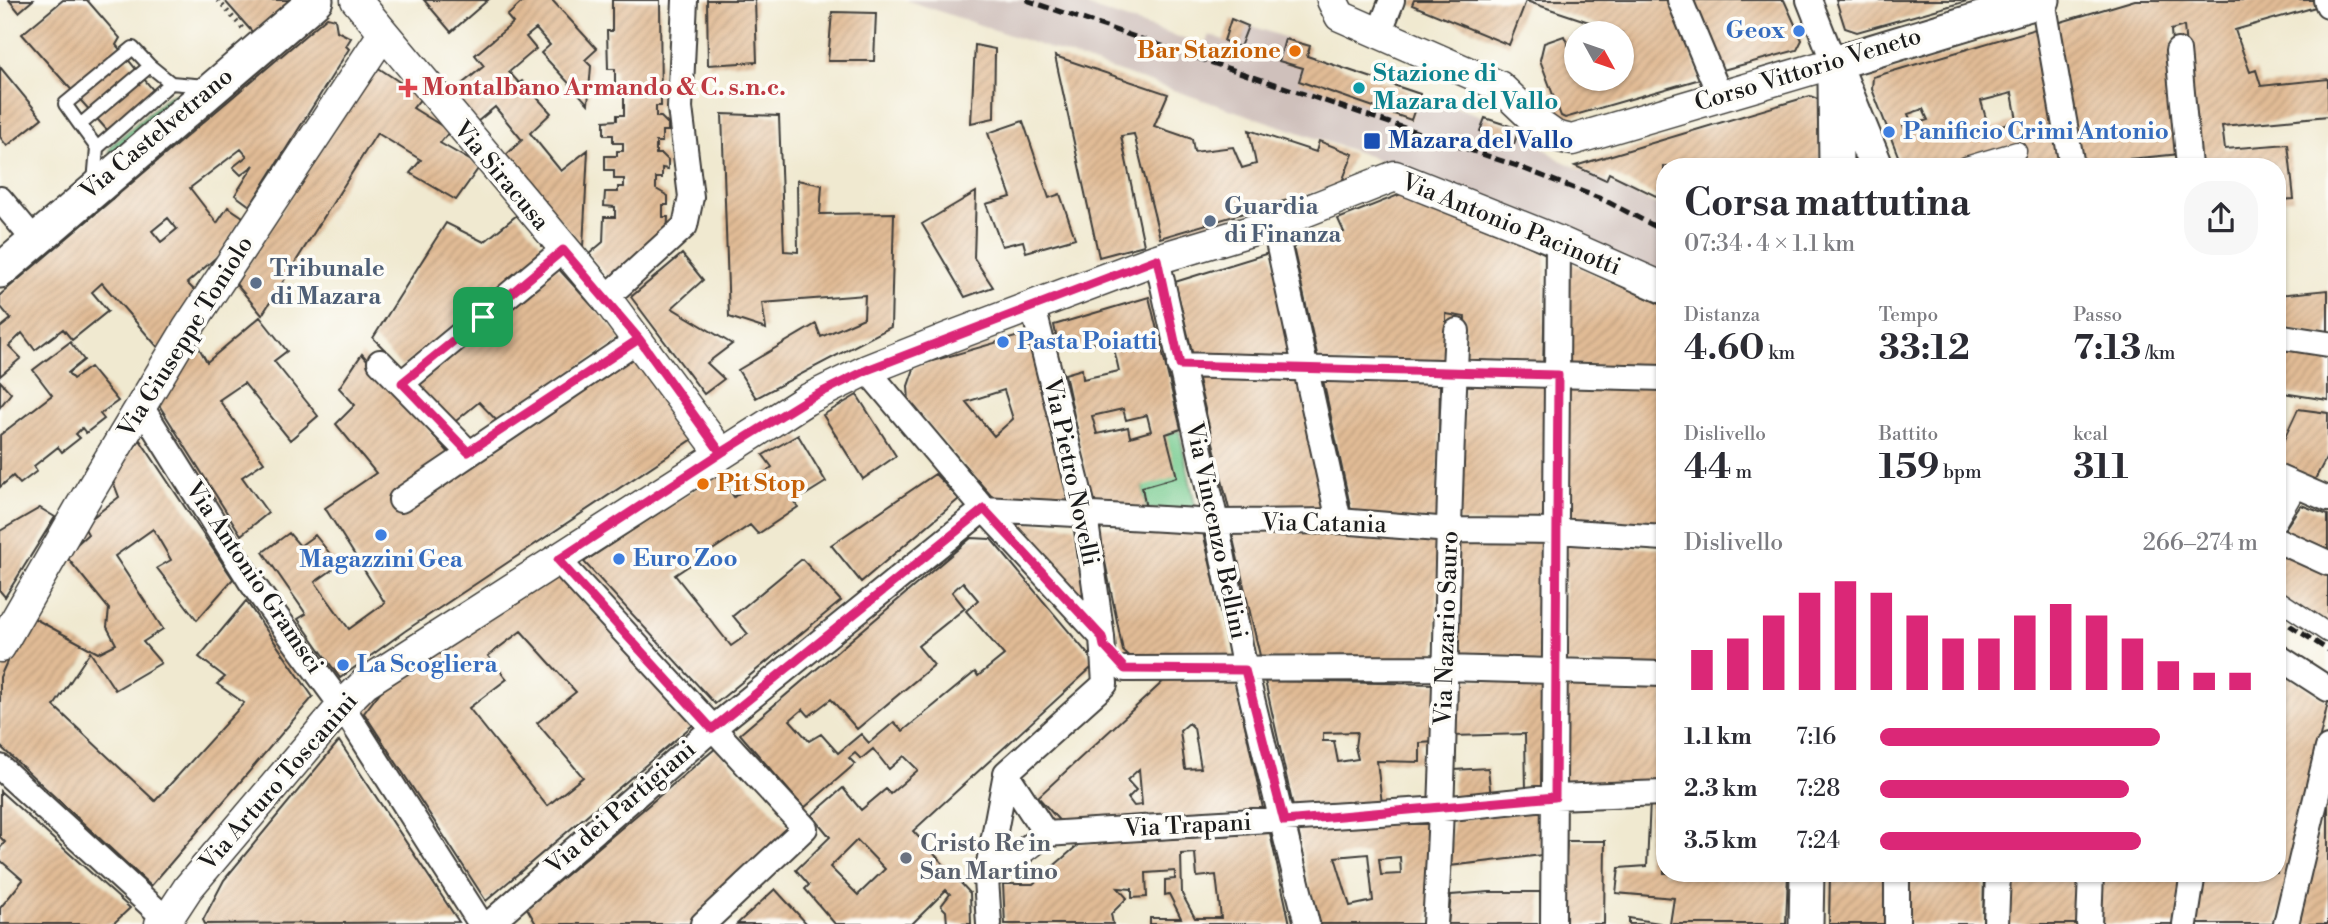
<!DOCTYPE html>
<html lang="it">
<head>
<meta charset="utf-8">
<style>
  :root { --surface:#fff; --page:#f7f7f7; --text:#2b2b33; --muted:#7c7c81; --accent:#db2777 }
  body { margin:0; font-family:"Libre Bodoni",serif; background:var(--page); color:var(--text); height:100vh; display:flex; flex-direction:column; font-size:26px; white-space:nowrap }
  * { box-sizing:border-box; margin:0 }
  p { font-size:23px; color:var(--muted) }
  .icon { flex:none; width:38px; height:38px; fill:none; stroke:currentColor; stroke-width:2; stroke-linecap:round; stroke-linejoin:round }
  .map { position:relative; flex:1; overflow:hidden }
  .side { position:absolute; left:1656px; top:158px; width:630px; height:724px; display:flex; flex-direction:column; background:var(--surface); border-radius:28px; box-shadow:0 2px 5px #0004 }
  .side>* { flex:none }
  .needle { width:46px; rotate:130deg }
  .fabs { position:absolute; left:1564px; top:21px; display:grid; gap:14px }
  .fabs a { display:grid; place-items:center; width:70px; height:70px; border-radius:50%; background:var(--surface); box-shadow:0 2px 5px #0004; font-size:35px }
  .pin { position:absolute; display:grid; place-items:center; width:60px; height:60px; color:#fff; margin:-30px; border-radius:14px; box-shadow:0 4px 10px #0006 }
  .round { display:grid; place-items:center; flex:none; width:74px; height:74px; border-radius:28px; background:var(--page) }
  .head { display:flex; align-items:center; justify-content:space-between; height:119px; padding:0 28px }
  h1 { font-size:38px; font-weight:700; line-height:52px }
  .metrics { display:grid; grid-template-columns:repeat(3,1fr); gap:10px; height:119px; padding:7px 28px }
  .metrics div { display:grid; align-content:center }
  .metrics b { font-size:35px; font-weight:700 }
  .metrics small { font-size:19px; font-weight:400 }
  .metrics p { font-size:19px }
  .chart { height:196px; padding:14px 28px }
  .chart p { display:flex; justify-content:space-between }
  .chart svg { width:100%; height:126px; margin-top:7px; stroke:var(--accent); stroke-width:6 }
  ul { padding:0 28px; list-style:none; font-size:23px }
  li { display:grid; grid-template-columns:112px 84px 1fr; align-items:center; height:52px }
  li i { height:18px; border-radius:9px; background:var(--accent) }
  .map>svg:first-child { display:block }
  .railway { fill:#cfc0bb }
  .grass { fill:url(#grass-dots); stroke:#487355; stroke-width:2 }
  .garden { fill:#74ca8e; stroke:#487355; stroke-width:2 }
  .building { fill:url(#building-hatch); fill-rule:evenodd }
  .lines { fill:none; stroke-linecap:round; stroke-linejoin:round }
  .service-casing { stroke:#3c3b37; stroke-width:16 }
  .pedestrian-casing { stroke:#3c3b37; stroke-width:21 }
  .minor-casing { stroke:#3c3b37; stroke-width:28 }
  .tertiary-casing { stroke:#3c3b37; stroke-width:33 }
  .secondary-casing { stroke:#3c3b37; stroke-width:37 }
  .path { stroke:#3c3b37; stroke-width:4.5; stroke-dasharray:2 5; stroke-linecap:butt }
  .service { stroke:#fff; stroke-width:12 }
  .pedestrian { stroke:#fff; stroke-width:18 }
  .minor { stroke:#fff; stroke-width:24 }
  .tertiary { stroke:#fff; stroke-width:30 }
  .secondary { stroke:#fff; stroke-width:33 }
  .rail { stroke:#1c1c1c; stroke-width:5; stroke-dasharray:10 5; stroke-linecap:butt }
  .route-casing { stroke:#fff; stroke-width:14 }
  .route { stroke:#db2777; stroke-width:9 }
  .shop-dot { fill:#3f7fe0; stroke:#fdfcf7; stroke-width:2.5 }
  .food-dot { fill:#e8710a; stroke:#fdfcf7; stroke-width:2.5 }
  .health-dot { fill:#e0444e; stroke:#fdfcf7; stroke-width:2.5 }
  .culture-dot { fill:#0f9aa8; stroke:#fdfcf7; stroke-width:2.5 }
  .transit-dot { fill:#1a4fb4; stroke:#fdfcf7; stroke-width:2.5 }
  .service-dot { fill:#5c6f8a; stroke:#fdfcf7; stroke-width:2.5 }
  .worship-dot { fill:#6b7280; stroke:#fdfcf7; stroke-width:2.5 }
  .labels { text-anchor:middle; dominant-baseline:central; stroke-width:7; stroke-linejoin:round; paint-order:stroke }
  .shop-label { font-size:24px; font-weight:bold; fill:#366cbe; stroke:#fdfcf7; text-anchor:start }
  .food-label { font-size:24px; font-weight:bold; fill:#c56008; stroke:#fdfcf7; text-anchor:end }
  .street-label { font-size:24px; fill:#1c1c1c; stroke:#fdfcf7 }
  .culture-label { font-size:24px; font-weight:bold; fill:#0d838f; stroke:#fdfcf7; text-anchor:start }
  .health-label { font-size:24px; font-weight:bold; fill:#be3a42; stroke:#fdfcf7; text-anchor:start }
  .transit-label { font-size:24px; font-weight:bold; fill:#164399; stroke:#fdfcf7; text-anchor:start }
  .service-label { font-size:24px; font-weight:bold; fill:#4e5e75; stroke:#fdfcf7; text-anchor:start }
  .worship-label { font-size:24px; font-weight:bold; fill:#5b616d; stroke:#fdfcf7; text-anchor:start }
</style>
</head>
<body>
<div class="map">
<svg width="2328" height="924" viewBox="0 0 2328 924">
  <defs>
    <pattern id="grass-dots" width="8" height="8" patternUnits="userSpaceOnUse" patternTransform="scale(1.75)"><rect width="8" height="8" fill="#74ca8e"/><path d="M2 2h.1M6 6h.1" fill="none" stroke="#64ad7a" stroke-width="1.8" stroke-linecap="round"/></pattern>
    <pattern id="building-hatch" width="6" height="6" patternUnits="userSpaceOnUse" patternTransform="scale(1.75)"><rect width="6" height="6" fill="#e1bb95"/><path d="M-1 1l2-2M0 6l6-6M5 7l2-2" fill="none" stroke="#c0a080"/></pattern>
  </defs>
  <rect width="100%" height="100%" fill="#fdfcf7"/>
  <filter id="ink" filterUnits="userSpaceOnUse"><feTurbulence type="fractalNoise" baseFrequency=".0143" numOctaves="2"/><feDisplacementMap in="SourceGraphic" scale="14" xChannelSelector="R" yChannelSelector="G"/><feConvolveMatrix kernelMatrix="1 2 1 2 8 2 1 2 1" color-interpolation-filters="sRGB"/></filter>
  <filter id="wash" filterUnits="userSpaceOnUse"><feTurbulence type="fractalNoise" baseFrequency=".00686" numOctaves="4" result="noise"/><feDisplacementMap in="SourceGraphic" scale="28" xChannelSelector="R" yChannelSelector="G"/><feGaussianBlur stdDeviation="1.57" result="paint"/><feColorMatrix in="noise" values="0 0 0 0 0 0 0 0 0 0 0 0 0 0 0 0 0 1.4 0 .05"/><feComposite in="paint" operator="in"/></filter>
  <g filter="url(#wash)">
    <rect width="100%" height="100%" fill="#f0e9d0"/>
    <path class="railway" d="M906,0h163l136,46 4,-11 15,5 7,-21 79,27 -2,10 211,73 41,31 104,48v66l-295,-118z"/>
    <path class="grass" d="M180,93l3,4 -70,58 -4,-4 3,-6 57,-49z"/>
    <path class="garden" d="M1179,430l18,84 -51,-5 -4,-22 24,-53z"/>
    <g id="blocks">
      <path class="building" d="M9,0h24l-14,12z
        M63,0h24l33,38 -4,7 38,46 -47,39 -85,-96z
        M224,0h70l-40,34z
        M424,0h64l-37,32z
        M524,0h28l45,49 -12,11 6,6 -3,38 -47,-51 9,-8 -14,-16 -10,8 10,12 -27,23 10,11 3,-2 29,32 -21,20 31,38 27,-21 -5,97 -77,-92 16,-15 -27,-33 -18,15 -25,-30 32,-26 -9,-11 38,-32 -6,-7z
        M612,0h48l1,106h-5v11h5l7,7v7h-6v11h-6v12h6l6,6v9l-6,-1v10h-6v11l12,7v9h-5v12h5l-1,19 -56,44 -22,-26 14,-12 1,-25h11v-10l-11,-1 1,-14h13v-5h6v-8h-10v-9h-9v-14h12v-5h6v-8h-10v-8h-9v-14l13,-1v-5h7v-30l-9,1v-17h-7l-1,-38h5z
        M707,0h48l2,62 -49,3z
        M1414,0h252l10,5 24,74 -135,39 -4,-2 -21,-56 4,-17 20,-7 8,18 5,-2v27h45v-46l-96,-32 -17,44 -97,-40z
        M1692,0h92l18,40 -5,10 -78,21z
        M1836,0h131v1l-110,31 -12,-4z
        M2135,0h182l2,6 -84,24 15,42 6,-2 5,16 67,-7v37l-106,10 3,23 63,-5 6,55 -14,1 -3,-34h-80l-13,-140 -13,4 9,124 -50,5 1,7h-53l-24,-142z
        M832,12l44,1 -2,48h-46z
        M327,17l8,2 2,12 14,7 -5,8 3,3 -99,157 -15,-11 19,-30 -13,10 -8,-8 14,-11 -6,-7 -51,39 27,35 11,-16 15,10 -23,37 -33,29 10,10 -36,58 -59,-68 -10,9 16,19 -36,29 -9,-11 -28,21 -13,-17 -13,13 12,12 -21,18v-48l11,-9 -11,-13v-11zM168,218l9,11 -16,13 -9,-11z
        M1231,19l17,7 -8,21 -16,-6z
        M2042,27l22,139h-76l20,-7h15l-3,-15 -65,22h-53l-30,-77 1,-12zM2012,93l5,27 -28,9 -8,-28zM1923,109l5,11 -24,8 -1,-3 8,-4 -3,-7z
        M1285,39l25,7 -3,10 113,38 -9,26 -112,-39 4,-13 -24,-7z
        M975,45l20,4 -1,69 -23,5z
        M1055,56l113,38 -14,32 38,13 2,13 39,-5 9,21 14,-4 -7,-34 67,22 3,-11 34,13 -12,30 -181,54 -26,-104 -13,2 23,109 -45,12z
        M374,65l48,32 -9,11 37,23 -10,12 40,23 -24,34 -46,-27 11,-13 -44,-27 -115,182 -26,-31z
        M0,67l42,51 -35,28 -7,-9z
        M1810,96l10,4v66h-156v34l-55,-27 -3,7 -31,-14z
        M722,114l57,2 5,135 14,1 -1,-72 25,5 -2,29 74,-1 -3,114 -135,71 -18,-28 78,-46 5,13 43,-19 1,-23 -103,8 4,26 -37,-12z
        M1485,118l34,11 -5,15 -34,-13z
        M1023,121l26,77 11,-4 15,44 -49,14 -3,-11 -21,5 -16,-42 25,-7 -23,-64z
        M1411,190l135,64 -3,113 -79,-2 1,-48 -19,-3v52l-127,-3 -26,-116 51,-15 -6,-13z
        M976,192l-2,66 19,29 -28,10 -43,-73z
        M517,215l29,35 -144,117 -29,-29 73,-115 38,19z
        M1272,252l25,110 -104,-6 -18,-74z
        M682,254l21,26 -31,28 60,36 -25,19 17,16 -20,15 -73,-97z
        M1567,261l97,45v63l-98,-3z
        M556,266l66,73 -125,82 -18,-19 -28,23 -36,-38z
        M2328,290v46l-51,-8v-33z
        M1149,297l32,132 -15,5 11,43 -35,10 4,22 -52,-1 -29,-134 17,-5 1,10 36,-8 -7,-31 -53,9 -5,-24zM1123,409l3,11 21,-5 4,16 -21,6 -2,-10 -31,7 -5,-18z
        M260,317l27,34 -13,10 44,55 -28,24 -46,-57 -25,17 45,62 -22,15 26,36 -27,22 -84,-133 38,-61 12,21z
        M1033,332l39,177 -72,-3 -91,-104 -1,-16 7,-20zM1004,390l9,29 -19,17 -28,-34z
        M70,342l14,18 -16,13 5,6 17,-12 28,34 -18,13 4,5 -18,14 -4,-5 -6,6 4,4 -18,14 -4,-5 -24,19 3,5 -17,13 -7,-8 -13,11v-52l52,-40 -19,-25z
        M2277,346l51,8v46l-51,-8z
        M633,353l66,82 -294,196 -65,47 -42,-59 8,-5 -43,-62 26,-19 11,13 15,-11 24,30 -24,17 34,47 36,-26 -60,-95 51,-35 -40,-49 19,-19 -16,-17 23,-34 88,100 -57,43 12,15z
        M1196,372l104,4 26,139 -97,-6z
        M1323,380l117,1 -2,141 -86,-7z
        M1464,380l82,3v140l-87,-1z
        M0,381l11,12 -11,14z
        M1566,383l98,3v144l-100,-6z
        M857,395l39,61 -33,23 -40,-64z
        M2298,409l30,4v42l-14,26 -37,-18v-9z
        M798,435l28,47 -32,20 4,5 -40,27 -8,-9 -75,50 56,71 17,-12 -15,-18 69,-57 39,42 -126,103 -131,-142 134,-88 16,23 38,-30 -9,-12z
        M140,440l93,139 -36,41 -40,-52 14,-8 -18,-31 -38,27 48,73 -20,13 18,21 -46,27 -25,-38 -36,54 101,95 89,-98 -27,-19 8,-7 -26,-20 47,-56 67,96 -162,189 -151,-140v-69l28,-62 70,38 18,-9 -9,-17 2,-18 -44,-54 23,-21 -5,-9 36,-28 -8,-21z
        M935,474l24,25 -98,83 -30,-37z
        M2301,505l27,10v42l-48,-21z
        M40,508l15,9 -50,80 -5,-6v-60z
        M1016,522l59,4 12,78 -75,-80z
        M1098,527l105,5 29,128h-99l-10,-9z
        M1231,530l208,7 -4,123h-174z
        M1457,537l88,4 -1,123 -89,-3z
        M971,538l20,1 101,120 -1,9 -178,163 57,62 1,31h-24l-1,-13 -5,-5 9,-12 -4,-4 -34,34h-77l-30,-35 4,-4 -13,-15 34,-33 -18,-22 31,-27 18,22 25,-21 4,5 28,-24 -14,-14 -15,13 -16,-20 -12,10 -6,-6 -6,5 6,6 -51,44 -64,-74zM963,582l15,18 -12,11 38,44 -26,21 -3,-4 -72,59 -9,-9 -25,21 -8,-9 -23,19 -17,-19 -12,7 -19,-21 13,-11 6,7 22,-17 26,30 77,-64 -16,-19 47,-38 -13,-16zM857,840l28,29 -27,26 -28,-28z
        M1565,543l99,6v118l-100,-3z
        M2277,549l51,23v56l-51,-33z
        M557,571l137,153 -208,177 -122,-188 20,-26zM521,631l55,61 -39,31 46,54 -36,29 -78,-98 38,-29 -19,-23z
        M2277,669l51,33 -51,222h-84l10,-51h74z
        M1167,678l68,2 29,133 -200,13 -26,-29zM1189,723l5,5 7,40 -16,1 -5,-38zM1139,769l3,36 -8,1 -6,-8 8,-8 -9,-10z
        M1454,679l91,2 -3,109 -16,1 -1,-57 -73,2z
        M1265,681l172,3 -2,58 -15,1v19l-43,-1 5,43 -88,7zM1357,732l-2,15 3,12 -20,3 -4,-21h-11v-8z
        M1564,681l100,3v102l-101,4z
        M339,741l120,181 -254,2 -2,-4 21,-40z
        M716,748l73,81 -100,95h-153l-9,-16z
        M1488,768l3,30 -38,2 1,-30z
        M0,791l130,117 -17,16h-113v-16l23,-28 -23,-20v-12l5,-6 -5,-5z
        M2328,796v128h-31z
        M1664,800v73h124l-2,51h-116l4,-26 -58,-5 3,-25 28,-2 3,-65z
        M1542,810v45l-93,11 4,-46z
        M1432,821l-3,103h-111l-20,-94zM1368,854l5,47 -23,5 -15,-49zM1400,857l1,17 -20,1 -2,-16z
        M1270,833l20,91h-140v-6h31l-12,-24 -4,1v-15l10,-1v-8l-29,2 1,24 -15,1v-9l-14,-1 9,10 -16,16 2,10h-108l-2,-40h30l46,-40zM1195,853l2,24 19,-2 5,43h-26l-13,-24 -1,-40z
        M1567,841h38l-1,83h-42z
        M1830,873h59l-1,51h-59z
        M1907,873h77l-1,51h-76z
        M2006,873h78l-3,51h-77z
        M2099,873h85l-8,51h-80z
        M775,889l32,35h-70z
        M1490,892h50l1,32h-93l3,-29z
        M1629,918l30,5 -1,1h-29z"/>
    </g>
  </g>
  <g filter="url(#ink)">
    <use href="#blocks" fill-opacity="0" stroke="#3c3b37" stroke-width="2"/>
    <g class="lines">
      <defs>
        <path id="service" d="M80,125l-15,-21 68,-56 17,18
          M97,148l-17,-23 70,-59 21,17
          M94,182l3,-34 74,-65 35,3"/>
        <path id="pedestrian" d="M1966,166l51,-15
          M2277,522l20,-35
          M2277,599l51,34"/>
        <path id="minor" d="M1680,0l40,96
          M1809,0l25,63
          M2043,0l29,166
          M2326,0l2,5
          M1379,33l13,-33
          M2178,51l11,115
          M0,199l35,42
          M1274,224l65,297
          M1157,259l59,263 29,148 62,254
          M606,298l79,-72 6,-29 -11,-89 5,-108
          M1033,307l52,208 17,122
          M2277,336l51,8
          M380,362l88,90
          M1179,365l485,13
          M867,370l117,139 118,128 3,47 -99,89 -20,106 3,45
          M402,383l161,-133
          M142,408l109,174 91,124 139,218
          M2277,477l51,22
          M401,500l238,-161
          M2277,540l51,23
          M558,560l247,268 -102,96
          M2277,656l51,33
          M1125,669l319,-1 220,6
          M0,767l167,153
          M1006,773l40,61
          M1046,834l396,-25 113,-12 109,-4
          M986,879l60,-45
          M489,924l223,-195 272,-220 232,13 123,-1 111,9 107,1 107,7
          M1435,924c13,-197 10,-396 22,-593
          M1553,924l5,-683
          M1897,924v-51
          M1996,924l2,-51
          M2089,924l2,-51
          M2185,924l8,-51
          M2286,924l42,-176"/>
        <path id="tertiary" d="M356,0l250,298 115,155
          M1332,0l8,16 159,70 42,40 14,10 17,4 262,-77
          M0,647l81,-141 107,-178 195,-294
          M160,924l7,-4 21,-32 154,-182 23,-23 441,-283 61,-30 83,-33 207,-78 117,-35 121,-48 163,65 106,47"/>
        <path id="secondary" d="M1834,63l209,-63
          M1834,63l42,103
          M1835,83l1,83
          M0,271l316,-271
          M1806,924l1,-51"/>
      </defs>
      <use href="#service" class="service-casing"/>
      <use href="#pedestrian" class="pedestrian-casing"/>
      <use href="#minor" class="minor-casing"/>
      <use href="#tertiary" class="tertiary-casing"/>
      <use href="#secondary" class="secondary-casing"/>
      <path class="path" d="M218,0l25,29"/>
      <use href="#service" class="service"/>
      <use href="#pedestrian" class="pedestrian"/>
      <use href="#minor" class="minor"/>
      <use href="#tertiary" class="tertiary"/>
      <use href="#secondary" class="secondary"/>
      <path class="rail" d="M1026,0l491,166 87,34 60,31
        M2277,617l51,33"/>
    </g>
  </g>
  <g class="lines" filter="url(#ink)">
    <defs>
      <path id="route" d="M483,317l80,-67 76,89 82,114 -163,107 154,169 272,-220 118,128 2,9 21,23 120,1 39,151 271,-24 3,-422 -378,-10 -23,-106 -290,111 -61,30 -85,53 -82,-114 -171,113 -66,-69 81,-66"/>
    </defs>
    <use href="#route" class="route-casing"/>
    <use href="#route" class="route"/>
  </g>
  <g class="shop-dot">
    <circle cx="1799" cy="31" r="7"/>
    <circle cx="1889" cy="132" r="7"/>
    <circle cx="1003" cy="342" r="7"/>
    <circle cx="381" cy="535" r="7"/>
    <circle cx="619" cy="559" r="7"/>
    <circle cx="343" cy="665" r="7"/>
  </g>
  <g class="food-dot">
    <circle cx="1295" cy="51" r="7"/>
    <circle cx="703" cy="484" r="7"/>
  </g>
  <path class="health-dot" d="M404.5 77.5h7v7h7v7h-7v7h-7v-7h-7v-7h7z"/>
  <circle class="culture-dot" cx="1359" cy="88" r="7"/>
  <rect class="transit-dot" x="1363" y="132" width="18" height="18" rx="3.5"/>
  <g class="service-dot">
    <circle cx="1210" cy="221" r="7"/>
    <circle cx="256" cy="283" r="7"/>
  </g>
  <circle class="worship-dot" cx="906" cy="858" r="7"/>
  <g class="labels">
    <g class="shop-label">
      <text x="1785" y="31" text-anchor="end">Geox</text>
      <text x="1903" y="132">Panificio Crimi Antonio</text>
      <text x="1017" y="342">Pasta Poiatti</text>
      <text x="633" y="559">Euro Zoo</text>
      <text x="381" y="560" text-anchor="middle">Magazzini Gea</text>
      <text x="357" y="665">La Scogliera</text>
    </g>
    <g class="food-label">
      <text x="1281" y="51">Bar Stazione</text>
      <text x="717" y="484" text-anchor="start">Pit Stop</text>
    </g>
    <g class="street-label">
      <text transform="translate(1808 70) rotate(-17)">Corso Vittorio Veneto</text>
      <text transform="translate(157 134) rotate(-40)">Via Castelvetrano</text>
      <text transform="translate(501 176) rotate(50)">Via Siracusa</text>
      <text transform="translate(1511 225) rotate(22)">Via Antonio Pacinotti</text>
      <text transform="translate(186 337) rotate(-58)">Via Giuseppe Toniolo</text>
      <text transform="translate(1071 472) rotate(78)">Via Pietro Novelli</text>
      <text transform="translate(1324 524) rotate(1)">Via Catania</text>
      <text transform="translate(1216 531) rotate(78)">Via Vincenzo Bellini</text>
      <text transform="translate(254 578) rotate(56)">Via Antonio Gramsci</text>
      <text transform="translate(1447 628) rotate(-88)">Via Nazario Sauro</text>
      <text transform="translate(279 782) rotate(-49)">Via Arturo Toscanini</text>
      <text transform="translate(621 808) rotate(-41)">Via dei Partigiani</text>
      <text transform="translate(1188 826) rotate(-3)">Via Trapani</text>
    </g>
    <g class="culture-label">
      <text x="1373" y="74">Stazione di<tspan x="1373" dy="28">Mazara del Vallo</tspan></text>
    </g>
    <g class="health-label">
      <text x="422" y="88">Montalbano Armando &amp; C. s.n.c.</text>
    </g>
    <g class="transit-label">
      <text x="1388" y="141">Mazara del Vallo</text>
    </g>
    <g class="service-label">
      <text x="1224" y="207">Guardia<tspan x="1224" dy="28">di Finanza</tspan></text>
      <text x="270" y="269">Tribunale<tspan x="270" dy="28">di Mazara</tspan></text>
    </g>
    <g class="worship-label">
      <text x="920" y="844">Cristo Re in<tspan x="920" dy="28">San Martino</tspan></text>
    </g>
  </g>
</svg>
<div class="fabs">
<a><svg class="needle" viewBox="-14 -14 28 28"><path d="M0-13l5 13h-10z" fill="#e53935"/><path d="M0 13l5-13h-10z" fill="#7c7c81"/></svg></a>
</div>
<div class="pin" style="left:483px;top:317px;background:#1e9e55"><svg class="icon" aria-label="arrive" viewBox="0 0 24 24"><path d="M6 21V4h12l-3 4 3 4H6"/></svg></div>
<section class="side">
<div class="head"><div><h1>Corsa mattutina</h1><p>07:34 · 4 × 1.1 km</p></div><a class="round"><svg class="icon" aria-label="share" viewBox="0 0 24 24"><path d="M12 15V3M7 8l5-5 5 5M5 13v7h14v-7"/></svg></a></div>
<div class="metrics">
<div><p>Distanza</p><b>4.60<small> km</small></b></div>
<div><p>Tempo</p><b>33:12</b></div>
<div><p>Passo</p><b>7:13<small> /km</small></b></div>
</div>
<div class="metrics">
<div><p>Dislivello</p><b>44<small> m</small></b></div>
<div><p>Battito</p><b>159<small> bpm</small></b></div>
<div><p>kcal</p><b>311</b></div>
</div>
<div class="chart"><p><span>Dislivello</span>266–274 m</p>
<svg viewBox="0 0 160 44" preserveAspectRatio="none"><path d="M5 44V30M15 44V26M25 44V18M35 44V10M45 44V6M55 44V10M65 44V18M75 44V26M85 44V26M95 44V18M105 44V14M115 44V18M125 44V26M135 44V34M145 44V38M155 44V38"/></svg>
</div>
<ul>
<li><b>1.1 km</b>7:16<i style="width:74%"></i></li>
<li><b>2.3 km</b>7:28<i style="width:66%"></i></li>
<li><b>3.5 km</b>7:24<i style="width:69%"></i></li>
</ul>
</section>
</div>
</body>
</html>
